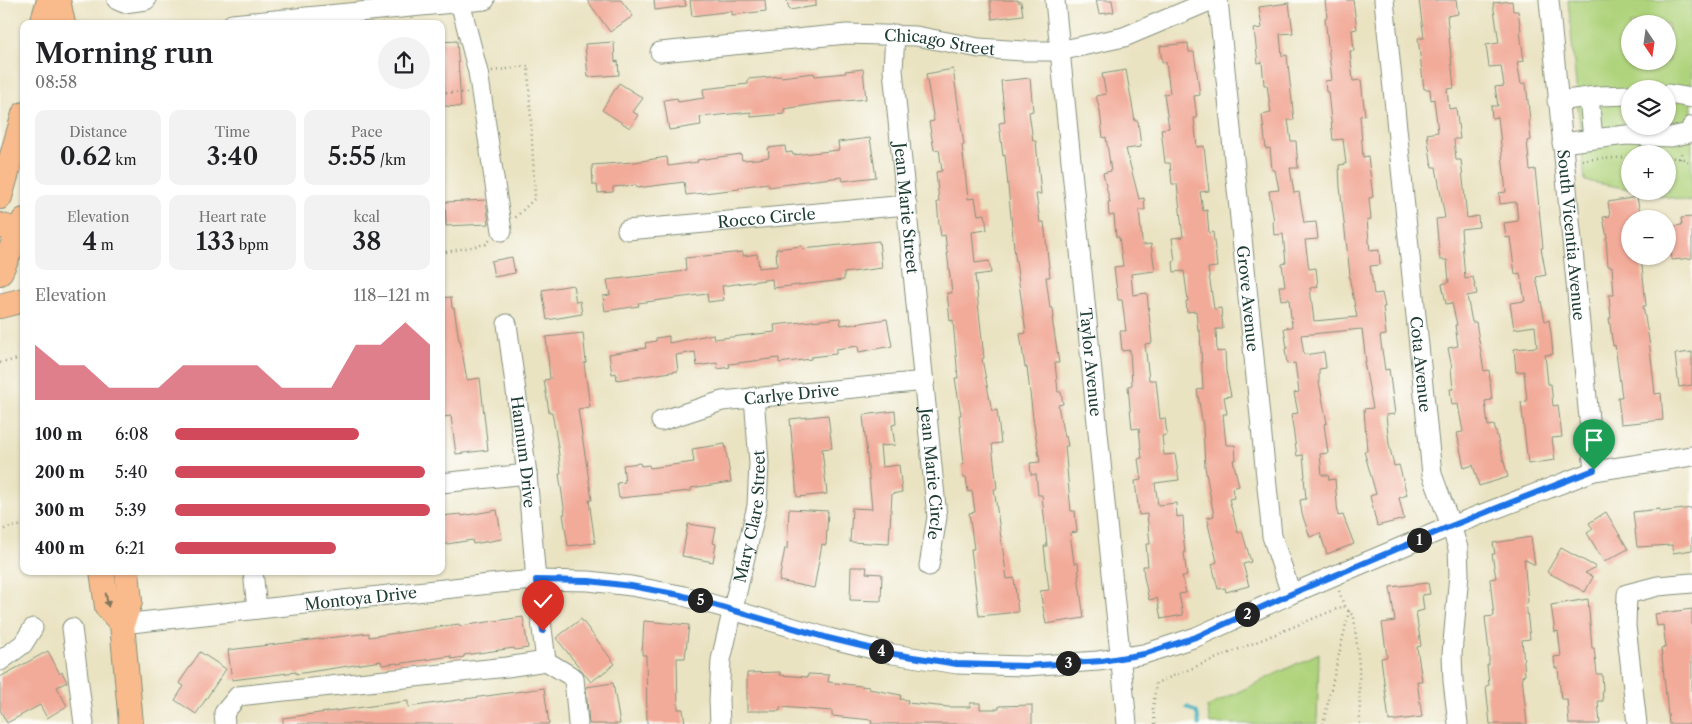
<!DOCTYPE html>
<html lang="en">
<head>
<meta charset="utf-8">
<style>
  :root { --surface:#fff; --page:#f2f2f2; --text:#202124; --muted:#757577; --accent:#d1495b }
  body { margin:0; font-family:"Libre Caslon Text",serif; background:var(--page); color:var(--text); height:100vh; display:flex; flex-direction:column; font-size:19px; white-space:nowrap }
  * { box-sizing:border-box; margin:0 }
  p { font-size:16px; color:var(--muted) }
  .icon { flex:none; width:28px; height:28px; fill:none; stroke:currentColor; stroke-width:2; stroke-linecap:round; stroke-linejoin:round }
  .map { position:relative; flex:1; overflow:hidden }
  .side { position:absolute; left:20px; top:20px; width:425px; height:555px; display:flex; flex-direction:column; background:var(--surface); border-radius:10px; box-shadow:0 1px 4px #0004 }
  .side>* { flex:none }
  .needle { width:32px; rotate:167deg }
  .tools { position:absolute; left:1621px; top:15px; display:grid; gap:10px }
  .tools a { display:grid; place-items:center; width:55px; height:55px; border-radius:50%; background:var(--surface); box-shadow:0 1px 4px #0004; font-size:25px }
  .pin { position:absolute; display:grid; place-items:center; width:42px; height:42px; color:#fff; margin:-51px -21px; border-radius:50% 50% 50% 0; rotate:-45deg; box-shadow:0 0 5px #0007 }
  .pin .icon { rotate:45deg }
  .km { position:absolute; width:25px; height:25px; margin:-12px; border-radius:50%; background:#222; color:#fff; font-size:14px; line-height:25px; text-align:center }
  .round { display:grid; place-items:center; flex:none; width:52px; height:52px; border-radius:26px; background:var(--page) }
  .overview { display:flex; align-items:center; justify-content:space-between; height:85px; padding:0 15px }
  h1 { font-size:28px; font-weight:600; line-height:38px }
  .figures { display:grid; grid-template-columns:repeat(3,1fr); gap:8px; height:85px; padding:5px 15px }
  .figures div { display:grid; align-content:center; border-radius:10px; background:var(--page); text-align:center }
  .figures b { font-size:25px; font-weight:600 }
  .figures small { font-size:14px; font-weight:400 }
  .figures p { font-size:14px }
  .chart { height:140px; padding:10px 15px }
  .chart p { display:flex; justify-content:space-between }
  .chart svg { width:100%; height:90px; margin-top:5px; fill:var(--accent); opacity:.7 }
  ul { padding:0 15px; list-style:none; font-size:16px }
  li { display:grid; grid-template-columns:80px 60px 1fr; align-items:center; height:38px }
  li i { height:12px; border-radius:6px; background:var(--accent) }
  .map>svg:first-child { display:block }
  .green { fill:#afd37c; stroke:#678858; fill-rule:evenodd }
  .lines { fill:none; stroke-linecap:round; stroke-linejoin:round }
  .stream { stroke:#42b1be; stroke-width:4 }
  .building { fill:#f2aa99 }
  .minor-casing { stroke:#84907b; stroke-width:21 }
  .major-casing { stroke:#84907b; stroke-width:26 }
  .path { stroke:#84907b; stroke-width:2.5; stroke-dasharray:1 4; stroke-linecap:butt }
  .minor { stroke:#fff; stroke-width:19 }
  .major { stroke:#fabb8c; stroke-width:24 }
  .oneway { fill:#82765c }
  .route-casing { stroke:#fff; stroke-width:10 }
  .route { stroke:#1a73e8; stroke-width:6 }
  .labels { text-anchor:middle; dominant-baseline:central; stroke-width:4; stroke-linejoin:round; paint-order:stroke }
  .street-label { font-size:16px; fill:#1f3d34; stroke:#fdfcf7 }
</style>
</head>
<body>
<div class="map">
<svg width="1692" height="724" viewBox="0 0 1692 724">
  <rect width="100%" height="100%" fill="#fdfcf7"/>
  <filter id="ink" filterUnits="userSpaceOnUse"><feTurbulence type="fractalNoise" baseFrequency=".02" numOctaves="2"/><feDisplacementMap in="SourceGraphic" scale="10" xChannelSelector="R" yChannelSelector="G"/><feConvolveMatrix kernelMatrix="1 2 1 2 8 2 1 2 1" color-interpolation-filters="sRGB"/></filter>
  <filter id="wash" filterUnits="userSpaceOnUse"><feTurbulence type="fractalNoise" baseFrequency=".0096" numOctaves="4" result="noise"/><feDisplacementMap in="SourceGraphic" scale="20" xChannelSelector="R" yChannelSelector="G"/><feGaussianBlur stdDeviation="1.12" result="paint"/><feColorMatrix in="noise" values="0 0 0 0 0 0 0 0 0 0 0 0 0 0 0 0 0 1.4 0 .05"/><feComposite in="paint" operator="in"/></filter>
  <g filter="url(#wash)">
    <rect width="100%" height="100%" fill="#eae3c2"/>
    <path class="green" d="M1568,0h124v202l-53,-11h29v-37h-38v35l-45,-8zM1630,24h38v37h-38zM1630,89h38v37h-38z
      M1319,653l-2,71h-107l-3,-17z"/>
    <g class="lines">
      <path class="stream" d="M1187,707l10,6 2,11"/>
    </g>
    <g id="blocks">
      <path class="building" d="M587,0h34l12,16 -23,16z
        M654,0h31l1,6 -31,4z
        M690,0h75l1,11 -34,4v-4l-40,5z
        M787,0h29v6l-27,4z
        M990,0h28v2h3l2,13 -31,4z
        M1096,0h16l2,12 -15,2z
        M1325,0h28l4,29 -5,1 2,21h-4l3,30 8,-1 4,35 -5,1 3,41 5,-1 5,41 -4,1 2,21 -4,1 3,31 9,-1 1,15 -10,1 4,28 8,-1 3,14h-2l3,28 -6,1 5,34 4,-1 6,45 -9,1 3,29 5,22 5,-1 8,30 -8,3 5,21 -27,7 -7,-30 6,-2 -12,-43h3l-3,-42 9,-1 -9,-46h2l-4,-33 -61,6 3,20 20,-3 2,16 -7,1v13l8,41 -3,1 4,29 -8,1 2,21h6l1,5 6,-1 3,37 5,-1 11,29 -27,10 -7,-21 -10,4 -8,-23 -2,-14 6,-1 -2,-22h1l-2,-22 -6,1 -6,-42 7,-1 -4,-20 5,-1 -4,-29 -8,1 -2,-15 2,-1 -3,-20 8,-1 -3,-28 -8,1 -2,-14h6l-3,-22 4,-1 -3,-29 -9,1 -1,-14h1l-5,-30 10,-1 -4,-20h-3l-2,-22 -4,1 -4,-34 9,-2 -4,-28h-3l-2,-23 -4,1 -4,-34 8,-1 -3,-21 30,-4 4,30 -13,1 2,22 5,-1 7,65h-6l3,21h5l2,27h-8l4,25 5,-1 5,31 12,-1 2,17 -13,1 4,29 7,-1 2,19 -8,1 4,33 43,-4 -8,-41 1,-1 -10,-88 -1,-22 7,-1 -3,-25 -10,1 -5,-48h-2l-1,-11 7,-1 -7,-62 2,-1z
        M1419,0h37l2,14 -11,2 7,72 -7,1 2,20 7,-1 4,31h-6l2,21h5l6,58 11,-2 1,11 -18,2 4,50 8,-2 4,17 -10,2 5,26h4l8,49 5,-1 3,30 -7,1 3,25 6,-1 14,52 -29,9 -6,-21 -9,3 -7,-35 6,-1 -5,-28 -6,1 -2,-16h3l-2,-21h1l-4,-20 10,-2 -3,-21h2l-5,-22 -6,1 -4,-20 7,-2 -2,-22h-7l-4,-41 9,-1 -9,-51h-4l-5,-33 11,-2 -4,-33 -3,1 -1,-11h-6l-6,-51h6z
        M1512,1l1,10h5l3,20h-1l4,30 -7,1 4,22 5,-1 4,37 -1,1 2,19 -4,1 3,29 5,-1 8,79h-2l5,27 -10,2 9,44 4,-1 2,13 2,21 -8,1 3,29h3l2,22 5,-1 4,32 -10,1 3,22 -27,4 -7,-62 6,-1 -3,-30 -8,1 -2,-23 23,-2 -2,-21 -21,3 -4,-26 15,-2 -5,-28 -5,1 -5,-37 -4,1 -2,-15 14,-2 -2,-19 -16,2 -1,-11 7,-1 -8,-75 -6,1 -1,-12h7l-3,-19 9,-1 -3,-20 -12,1 -3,-22 13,-2 -6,-40z
        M457,41l4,66 -17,-1v-21h-3v-43z
        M614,42l1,20 3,-1 1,14 -31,2 -3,-33z
        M1188,43l1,9h5l6,43 -6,1 3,22h-3l3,29 7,-1 5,45 -9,1 3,19 4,-1 2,23 4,-1 4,35 -9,1 6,41 7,-1 2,21h-7l1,23 8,-1 1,20 5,25 -7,1 3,17h-4l3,31h9l1,15h-3l6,26 -7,2 2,10 -5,1 9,34 4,-2 9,31 -8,2 6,22 -23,6 -1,-4 -7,1 -6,-25 5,-2 -9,-38h1l-2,-6 7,-2 -9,-49 -2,-41 -6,-36 6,-1 -3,-58h-2l-2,-20 -9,1 -1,-11h2l-4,-30 -10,1 -1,-10 2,-1 -3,-23 11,-1 -6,-53h-5l-2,-21h-5l-4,-34 8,-1 -5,-34 6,-1 -4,-31h-4l-2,-16z
        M863,69l3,30 -43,4 -39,6v5l-33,3v-5l-51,5 1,8 -32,5 -5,-30 13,-2 1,4 26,-4 -1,-9 45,-5v-5l33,-3v1l33,-4 1,3 31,-3 -1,-2z
        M953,69l11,76h-2l6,54 7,-1 3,17 7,-1 2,16 -15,2 3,31 14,-2 2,12 -16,2 9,83 -2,1 10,52 5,-1 4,33 -9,1 5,45h-3l13,90 7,-1 4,34 -39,4 -8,-67h3l-5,-36 6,-1 -3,-21 -4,1 -2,-15h-3l-1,-13h2l-5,-49h2l-6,-37h3l-5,-58 -3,1 -3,-28h5l-7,-58 -4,1 -2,-12 -2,-22h2l-3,-30 6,-1 -3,-22 -5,1 -5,-28 5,-1 -8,-47z
        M1126,70l9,51h3l3,26 -15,2 13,50 5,-1 1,12h-6l3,31 1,4 8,-1 4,27 -24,3 2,21 14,-2 5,50 -7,1 4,36h7l4,39 5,-1 2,17 -5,1 2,19 11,-1 4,26 -24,3 3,22 18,-2 1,14 6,-1 1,17h-1l2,20h-1l3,23h-5l4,17 -7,1 4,21 -22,4 -4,-21 -8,2 -5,-23 -1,-11h5l-2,-22h4l-3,-30 -8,1 -4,-34 6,-1 -3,-21 4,-1 -3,-30 -7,1 -4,-43 4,-1 -2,-35 -8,1 -2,-20h6l-4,-31h-4l-4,-33 9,-1 -4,-29h-3l-2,-22 -5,1 -1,-14h2l-7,-29 8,-2 -5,-34 -3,1 -3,-27 -4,-15 10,-2 -4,-20z
        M1030,78l3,33 -4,1 4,29h3l5,53h-5l4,28h4l6,55h-4l4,31h3l1,10h-2l7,45h-4l3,29h3l2,12 -5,1 6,32 2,-1 2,10h-3l4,45 2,20h4l2,21 -7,1 4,30h4l1,13h-1l6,42 -38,6 -6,-33 9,-1 -5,-44h3l-5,-51h-4l-2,-21 -5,1 -1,-12 10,-1 -7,-44 -6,-51h-2l-5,-33 6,-1 -12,-85 -9,-93 -2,1 -4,-33 6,-1 -4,-41z
        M619,83l24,15 -10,14 5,3 -8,13 -28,-18z
        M870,138l6,39 -33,4 -1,-4 -45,5v1l-28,4 -1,-4 -29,4v2l-53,6 -2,-13 -47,6 -1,-3 -23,2v5l-15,1 -1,-8h-4l-1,-20 42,-3 33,-5 1,9 30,-4 -1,-2 44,-6 1,6 15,-1 12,-2 -1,-9 17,-2 1,7 6,-1 1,3 46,-5 -1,-8z
        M1637,197l4,22h-11v37h11l5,50h-3l6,34 6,54 6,-1 2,27 -42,4 -3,-27h4l-7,-52 -2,1 -4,-28h2l-2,-23h5l-2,-29h-4l-2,-28h1l-4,-21 7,-1 -2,-14z
        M486,200l3,24 -43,2 -1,-24z
        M1692,217v41l-20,2 -4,-33 14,-2 -1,-7z
        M879,241l3,27 -38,5v7l-71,8 -1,-9 -50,7 2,14 -16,2 -1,-8 -69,9 1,3 -34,5 -2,-15 7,-1 -3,-15 79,-9 -1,-13 58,-6v4l14,-2 2,14 18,-2 -1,-17 26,-3 1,3z
        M512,257l3,16 -21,4 -3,-16z
        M573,285l3,17 4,-1 2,13 -35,6 -5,-30z
        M451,297l1,11h2l5,32h1l7,40 13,-2 8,72 -32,4 -5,-38 -8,1 -2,-17v-102z
        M840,318l1,7 7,-1v1l39,-6 5,27 -33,6 -1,-6 -22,3v5l-25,3v2l-32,4v-5l-50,6 1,3 -12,2 -1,-6 -20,3 -2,-14 -19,3 2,16 -61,9 -1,-7 -4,1 -3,-20 37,-6 -1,-5 11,-2v-3l13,-2v7l44,-9 1,5 61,-7 -1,-7z
        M583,333l3,29 -2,1 6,44 -12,2 14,91h-3l6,43 -27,3 -5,-32h2l-6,-40h2l-3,-27 -6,-35h-3l-5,-32 6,-1 -4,-42z
        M1692,352v33l-13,2 -4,-33z
        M895,411l1,13 -4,1 3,20 -15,1 2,21 17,-2 3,27 -10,2 -3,50 -39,-2 2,-34 20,1 -9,-94z
        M828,415l4,33 -10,1 5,45 -30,3 -7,-78z
        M725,444l6,38 -40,6v3l-72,7 -2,-15 8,-1 -2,-17 17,-2 1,3 8,-1 1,3 44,-6 -2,-13z
        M1692,508v42l-19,3 -1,-8 -35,2 -4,-35 27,-3v3z
        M789,509l39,2 -2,34 -4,-1 -8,44 -35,-7 6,-33 2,1z
        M497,510l5,29 -29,5 -1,-4 -31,5v-29l20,-2 1,2z
        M1606,512l22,37 -24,13 -17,-29 6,-4 -4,-6z
        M688,524l28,4 -3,15 3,1 -3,18 -31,-6z
        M1531,537l4,28 -11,-6 4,43h-2l4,37 -8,1 3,35 -3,1 5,48h-37l-4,-38 3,-1 -2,-20h2v-14l-4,-34 9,-1 -4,-37 6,-1 -4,-24h3l-2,-11z
        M1561,548l35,19 -11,6 8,4 -8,15 -38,-20z
        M851,567h16l-1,6 16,1 -1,27 -31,-1z
        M1428,583l2,11 -8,1 2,15 -8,2 5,34 -4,1 5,34h-5l5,36 -33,4 -8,-63 6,-1 -5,-34 13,-2 -5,-34z
        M1588,599l4,49h2l3,26h5l1,16h-1l1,11h-5l2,23h-31l-2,-25h-6l-3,-31h-3l-1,-11 7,-1 -3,-25 -3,1 -4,-27z
        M1692,609v115h-23l-8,-76 5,-1 -3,-22 -6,1 -2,-12z
        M523,617l5,31 -13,2 -1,-2 -50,7v2l-13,2v-3l-54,8v-1l-15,2 -1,-4 -85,13v-2l-64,8 -4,-30 141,-17v4l90,-13 1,2z
        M581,619l34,45 -24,18 -35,-44z
        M644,621l45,4 -4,33h-8l1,51h5l2,15h-38l-1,-69h-4z
        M48,651l12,23 2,-2 5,10 -10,5 10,19 -20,12 -7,-13 -33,18 -7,-13v-33z
        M200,652l26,17 -30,45 -21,-14 9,-14 -5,-3z
        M780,672v3l28,2v-3l21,1 -1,7 41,5v2l32,6 -1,4 8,1 -1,3 41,4h22v-4h10v6h19v-3l33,-1v19h-161l1,-4 -40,-4v-5l-52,-4v4h-33v-38z
        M613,683l7,41h-31l-3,-37z
        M544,688l5,36h-266v-6l125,-17v6z"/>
    </g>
  </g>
  <g filter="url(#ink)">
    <use href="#blocks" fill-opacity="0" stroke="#84907b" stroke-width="1"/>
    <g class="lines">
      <defs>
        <g id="minor">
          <path d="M117,0l7,3 22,-3"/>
          <path id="s1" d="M1055,0l72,724"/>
          <path id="s2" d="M1218,0l54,536 19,58"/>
          <path id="s3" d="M1384,0l48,474 19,52 7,22 1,26 -7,80 1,27 5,43"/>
          <path id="s4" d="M1549,0l45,471"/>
          <path d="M460,2l18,70 24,159"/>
          <path d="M232,24l253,-24"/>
          <path id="s5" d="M895,34l-2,36 44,447 -8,49"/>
          <path id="s6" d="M660,52l187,-18 69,2 63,12 44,3h36l65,-14 88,-37"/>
          <path d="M1668,94l24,4"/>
          <path d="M1589,97l4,42"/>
          <path d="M1557,101l41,-5 32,-1"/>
          <path d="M1562,143l64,-8 45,2 18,-4 3,-7"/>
          <path id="s7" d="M627,230l280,-25"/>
          <path id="s8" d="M507,324l20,150 9,106 10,81"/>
          <path id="s9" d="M661,421l61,-20 203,-20"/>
          <path d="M441,483l86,-9"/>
          <path d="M253,571l4,38"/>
          <path id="s10" d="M122,624l377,-41 37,-3 53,1 42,5 49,9 149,43 64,16 64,10 69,2 72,-5 46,-7 52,-17 95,-43 160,-68 143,-55 98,-15"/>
          <path d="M72,628l12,96"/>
          <path d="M0,661l23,-17 10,-16"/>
          <path d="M225,724l-1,-11 14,-17 269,-29 39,-6 28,17 4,46"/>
          <path id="s11" d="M720,724l-1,-24 2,-40 36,-154 2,-43 -5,-66"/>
          <path d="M1637,724l-11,-98 1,-32 31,-8 34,-3"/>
        </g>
        <path id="major" d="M58,0l5,24
          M42,24l7,-24
          M0,197l24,-83
          M0,225l24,8
          M0,273l24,-53
          M0,306l24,-6
          M102,571l5,36 15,17
          M127,571l3,31 -8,22 9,100"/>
      </defs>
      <use href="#minor" class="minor-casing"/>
      <use href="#major" class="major-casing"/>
      <path class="path" d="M492,71l36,-5 7,132 -20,20
        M441,92l26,1
        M1668,157l15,2 9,4
        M1680,159l2,-8
        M1582,160l48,-3
        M441,253l45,-9 4,-4
        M23,282l-1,-5 2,-5
        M0,363l18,-4 6,2
        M0,532l6,-4 18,-3
        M1339,591l5,15
        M1155,724l-2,-15 3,-26 188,-77 10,11 5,48 1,59
        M1323,724l26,-113"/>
      <use href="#minor" class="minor"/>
      <use href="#major" class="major"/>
    </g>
    <defs><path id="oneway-solid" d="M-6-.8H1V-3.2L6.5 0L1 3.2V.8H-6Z" transform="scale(1.25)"/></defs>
    <use class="oneway" href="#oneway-solid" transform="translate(107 600) rotate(79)"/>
  </g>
  <g class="lines" filter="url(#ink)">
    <defs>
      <path id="route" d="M543,631l-7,-51 53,1 42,5 49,9 148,43 66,16 63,10 69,2 76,-5 42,-7 52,-17 95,-43 160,-68 143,-56"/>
    </defs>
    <use href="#route" class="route-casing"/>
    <use href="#route" class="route"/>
  </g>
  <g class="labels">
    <g class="street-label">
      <text stroke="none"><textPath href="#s6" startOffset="281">Chicago Street</textPath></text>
      <text stroke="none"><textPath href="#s5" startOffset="175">Jean Marie Street</textPath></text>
      <text stroke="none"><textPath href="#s7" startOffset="140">Rocco Circle</textPath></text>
      <text stroke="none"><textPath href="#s4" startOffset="236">South Vicentia Avenue</textPath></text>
      <text stroke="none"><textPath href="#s2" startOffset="300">Grove Avenue</textPath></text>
      <text stroke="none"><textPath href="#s1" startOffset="364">Taylor Avenue</textPath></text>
      <text stroke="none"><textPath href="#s3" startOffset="366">Cota Avenue</textPath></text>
      <text stroke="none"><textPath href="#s9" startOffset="134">Carlye Drive</textPath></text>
      <text stroke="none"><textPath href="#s8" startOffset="129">Hannum Drive</textPath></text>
      <text stroke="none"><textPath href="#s5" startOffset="442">Jean Marie Circle</textPath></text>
      <text stroke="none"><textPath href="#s11" startOffset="211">Mary Clare Street</textPath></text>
      <text stroke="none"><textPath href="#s10" startOffset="240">Montoya Drive</textPath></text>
    </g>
  </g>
</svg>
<div class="tools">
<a><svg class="needle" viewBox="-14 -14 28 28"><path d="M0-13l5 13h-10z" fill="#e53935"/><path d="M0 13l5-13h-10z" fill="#757577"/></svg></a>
<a><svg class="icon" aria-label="layers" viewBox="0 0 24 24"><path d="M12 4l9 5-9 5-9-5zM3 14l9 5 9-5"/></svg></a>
<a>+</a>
<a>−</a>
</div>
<div class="pin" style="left:1594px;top:470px;background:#1e9e55"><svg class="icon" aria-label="arrive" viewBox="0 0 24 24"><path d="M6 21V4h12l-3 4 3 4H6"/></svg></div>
<div class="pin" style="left:543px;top:631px;background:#d93025"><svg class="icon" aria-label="check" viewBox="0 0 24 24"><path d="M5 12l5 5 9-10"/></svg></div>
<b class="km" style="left:1419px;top:540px">1</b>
<b class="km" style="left:1247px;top:614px">2</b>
<b class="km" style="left:1068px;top:663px">3</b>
<b class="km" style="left:881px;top:651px">4</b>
<b class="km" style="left:700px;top:600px">5</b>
<section class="side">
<div class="overview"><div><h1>Morning run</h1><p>08:58</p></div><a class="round"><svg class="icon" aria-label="share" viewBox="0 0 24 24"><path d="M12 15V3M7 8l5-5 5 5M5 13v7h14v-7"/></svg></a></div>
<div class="figures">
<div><p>Distance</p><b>0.62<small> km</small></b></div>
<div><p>Time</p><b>3:40</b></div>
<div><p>Pace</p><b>5:55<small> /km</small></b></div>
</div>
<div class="figures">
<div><p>Elevation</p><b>4<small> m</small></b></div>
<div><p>Heart rate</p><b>133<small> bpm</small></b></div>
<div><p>kcal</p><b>38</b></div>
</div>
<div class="chart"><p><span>Elevation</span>118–121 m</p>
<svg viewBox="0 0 160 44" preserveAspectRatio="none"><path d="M0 44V17L10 27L20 27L30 38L40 38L50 38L60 27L70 27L80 27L90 27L100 38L110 38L120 38L130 17L140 17L150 6L160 17V44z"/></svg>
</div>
<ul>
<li><b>100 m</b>6:08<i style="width:72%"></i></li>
<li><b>200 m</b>5:40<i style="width:98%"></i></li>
<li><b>300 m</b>5:39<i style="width:100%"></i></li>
<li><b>400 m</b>6:21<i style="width:63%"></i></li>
</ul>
</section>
</div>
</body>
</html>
